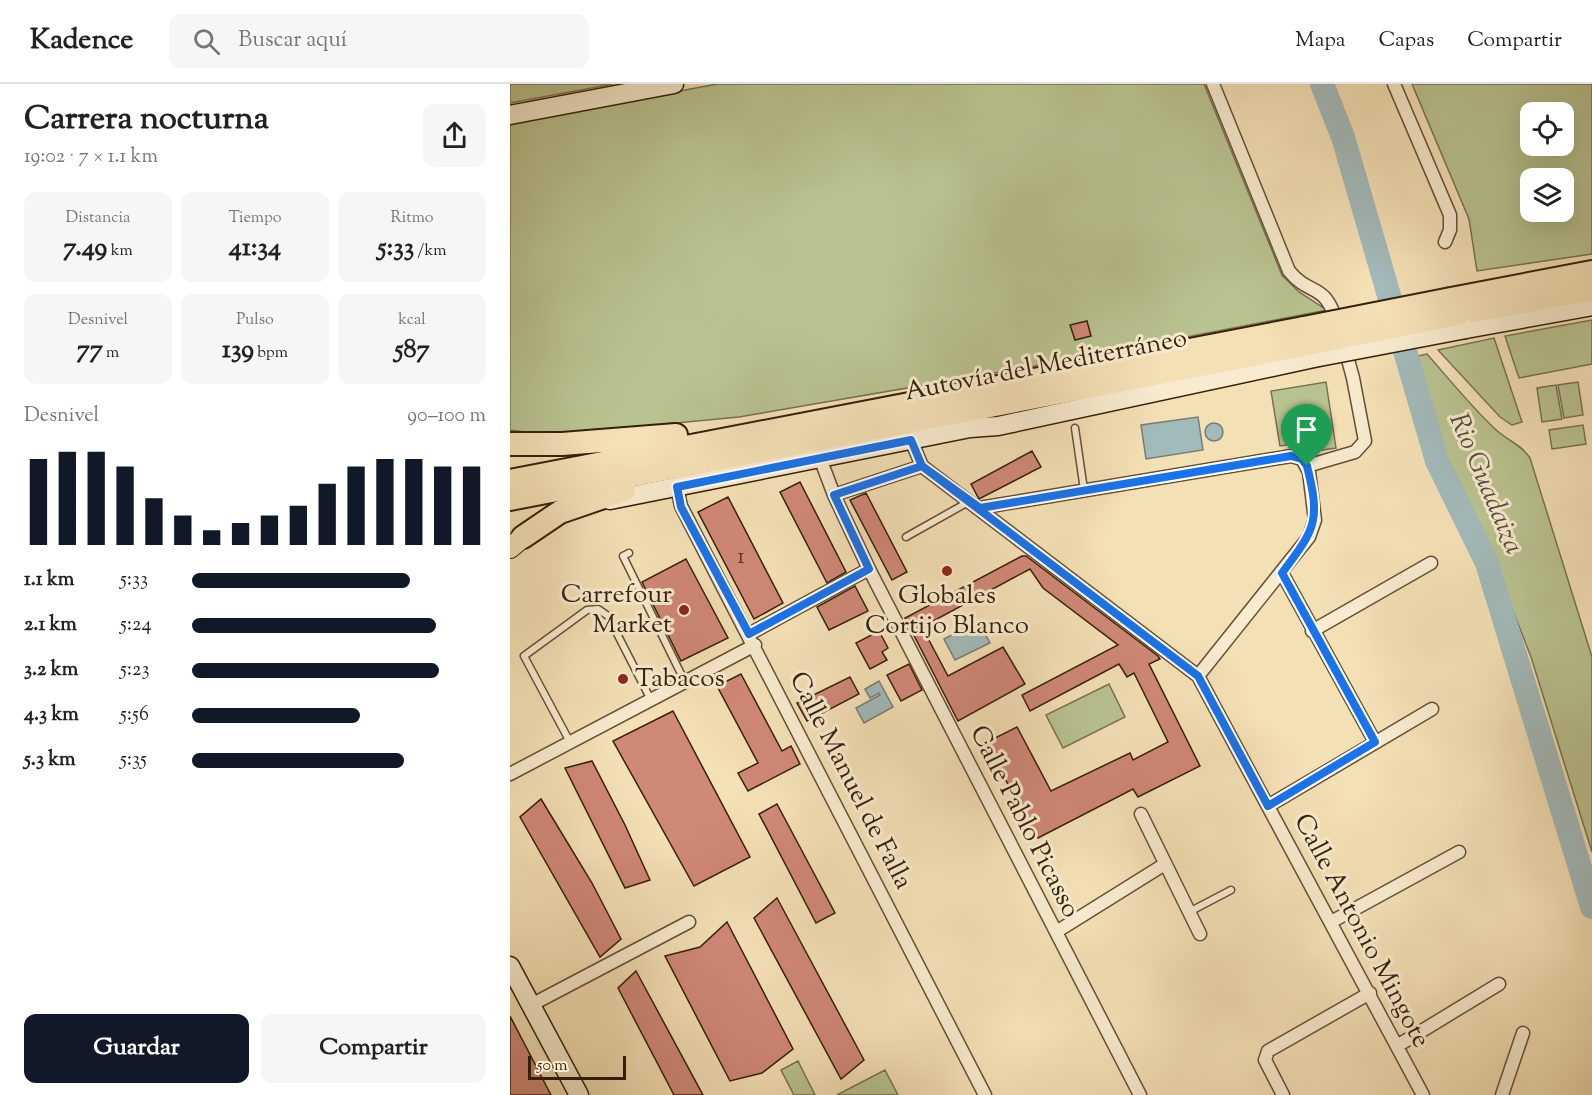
<!DOCTYPE html>
<html lang="es">
<head>
<meta charset="utf-8">
<style>
  :root { --surface:#fff; --page:#f6f6f6; --text:#222; --muted:#767676; --line:#e0e0e0; --accent:#111827 }
  body { margin:0; font-family:"Sorts Mill Goudy",serif; background:var(--page); color:var(--text); height:100vh; display:flex; flex-direction:column; font-size:22px; white-space:nowrap }
  * { box-sizing:border-box; margin:0 }
  p { font-size:20px; color:var(--muted) }
  .icon { flex:none; width:33px; height:33px; fill:none; stroke:currentColor; stroke-width:2; stroke-linecap:round; stroke-linejoin:round }
  .map { position:relative; flex:1; overflow:hidden }
  .sheet { display:flex; flex-direction:column; background:var(--surface); width:510px }
  .sheet>* { flex:none }
  .controls { position:absolute; left:1010px; top:18px; display:grid; gap:12px }
  .controls a { display:grid; place-items:center; width:54px; height:54px; border-radius:12px; background:var(--surface); box-shadow:0 6px 24px #0002; font-size:30px }
  .scale { position:absolute; left:18px; bottom:15px; width:98px; box-sizing:border-box; padding-left:6px; border:3px solid #361f0b; border-top:0; font-size:16px; line-height:21px; white-space:nowrap; color:#361f0b; -webkit-text-stroke:4px #f8ebcf; paint-order:stroke }
  .pin { position:absolute; display:grid; place-items:center; width:51px; height:51px; color:#fff; margin:-62px -26px; border-radius:50% 50% 50% 0; rotate:-45deg; box-shadow:0 0 6px #0007 }
  .pin .icon { rotate:45deg }
  .round { display:grid; place-items:center; flex:none; width:63px; height:63px; border-radius:12px; background:var(--page) }
  .summary { display:flex; align-items:center; justify-content:space-between; height:102px; padding:0 24px }
  h1 { font-size:33px; font-weight:800; line-height:45px }
  .metrics { display:grid; grid-template-columns:repeat(3,1fr); gap:9px; height:102px; padding:6px 24px }
  .metrics div { display:grid; align-content:center; border-radius:12px; background:var(--page); text-align:center }
  .metrics b { font-size:26px; font-weight:800 }
  .metrics small { font-size:16px; font-weight:400 }
  .metrics p { font-size:16px }
  .chart { height:168px; padding:12px 24px }
  .chart p { display:flex; justify-content:space-between }
  .chart svg { width:100%; height:108px; margin-top:6px; stroke:var(--accent); stroke-width:6 }
  .primary-button { display:flex; gap:12px; margin-top:auto; padding:12px 24px }
  .primary-button a { flex:1; height:69px; border-radius:12px; background:var(--accent); color:#fff; font-size:24px; font-weight:800; line-height:69px; text-align:center }
  .primary-button a+a { background:var(--page); color:var(--text) }
  ul { padding:0 24px; list-style:none; font-size:20px }
  li { display:grid; grid-template-columns:96px 72px 1fr; align-items:center; height:45px }
  li i { height:15px; border-radius:8px; background:var(--accent) }
  header { display:flex; align-items:center; gap:36px; box-sizing:border-box; height:84px; padding:0 30px; background:var(--surface); border-bottom:2px solid var(--line) }
  header strong { font-size:28px }
  nav { display:flex; gap:33px; margin-inline-start:auto; font-size:21px }
  .search { width:420px; height:54px; background:var(--page); display:flex; align-items:center; gap:15px; box-sizing:border-box; padding:0 21px; border-radius:12px; color:var(--muted); font-size:22px }
  main { display:flex; flex:1; min-height:0 }
  .map>svg:first-child { display:block }
  .green { fill:#b9c390; stroke:#78714e; stroke-width:1.5; fill-rule:evenodd }
  .water { fill:#a2baba; stroke:#777c74; stroke-width:1.5 }
  .lines { fill:none; stroke-linecap:round; stroke-linejoin:round }
  .river { stroke:#a2baba; stroke-width:24 }
  .building { fill:#d08877; stroke:#361f0b; stroke-width:1.5 }
  .lane-casing { stroke:#664f36; stroke-width:9 }
  .street-casing { stroke:#664f36; stroke-width:15 }
  .secondary-casing { stroke:#361f0b; stroke-width:21 }
  .primary-casing { stroke:#361f0b; stroke-width:22 }
  .highway-casing { stroke:#361f0b; stroke-width:26 }
  .lane { stroke:#f8ebcf; stroke-width:6 }
  .street { stroke:#f8ebcf; stroke-width:12 }
  .secondary { stroke:#f8ebcf; stroke-width:18 }
  .primary { stroke:#f4e0b5; stroke-width:20 }
  .highway { stroke:#f4e0b5; stroke-width:22 }
  .secondary-bridge-casing { stroke:#361f0b; stroke-width:21; stroke-linecap:butt }
  .highway-bridge-casing { stroke:#361f0b; stroke-width:26; stroke-linecap:butt }
  .secondary-bridge { stroke:#f8ebcf; stroke-width:18 }
  .highway-bridge { stroke:#f4e0b5; stroke-width:22 }
  .route-casing { stroke:#fff; stroke-width:12 }
  .route { stroke:#1a73e8; stroke-width:8 }
  .poi-dot { fill:#8f2418; stroke:#f8ebcf; stroke-width:2 }
  .labels { text-anchor:middle; dominant-baseline:central; stroke-width:6; stroke-linejoin:round; paint-order:stroke }
  .number-label { font-size:22px; fill:#5c3926 }
  .street-label { font-size:26px; fill:#361f0b; stroke:#f8ebcf }
  .poi-label { font-size:26px; fill:#361f0b; stroke:#f8ebcf; text-anchor:end }
  .water-label { font-size:27px; font-style:italic; fill:#564e40; stroke:#f8ebcf }
</style>
</head>
<body>
<header>
<strong>Kadence</strong>
<div class="search"><svg class="icon" aria-label="search" viewBox="0 0 24 24"><circle cx="10" cy="10" r="6"/><path d="M15 15l6 6"/></svg>Buscar aquí</div>
<nav><a>Mapa</a><a>Capas</a><a>Compartir</a></nav>
</header>
<main>
<section class="sheet">
<div class="summary"><div><h1>Carrera nocturna</h1><p>19:02 · 7 × 1.1 km</p></div><a class="round"><svg class="icon" aria-label="share" viewBox="0 0 24 24"><path d="M12 15V3M7 8l5-5 5 5M5 13v7h14v-7"/></svg></a></div>
<div class="metrics">
<div><p>Distancia</p><b>7.49<small> km</small></b></div>
<div><p>Tiempo</p><b>41:34</b></div>
<div><p>Ritmo</p><b>5:33<small> /km</small></b></div>
</div>
<div class="metrics">
<div><p>Desnivel</p><b>77<small> m</small></b></div>
<div><p>Pulso</p><b>139<small> bpm</small></b></div>
<div><p>kcal</p><b>587</b></div>
</div>
<div class="chart"><p><span>Desnivel</span>90–100 m</p>
<svg viewBox="0 0 160 44" preserveAspectRatio="none"><path d="M5 44V9M15 44V6M25 44V6M35 44V12M45 44V25M55 44V32M65 44V38M75 44V35M85 44V32M95 44V28M105 44V19M115 44V12M125 44V9M135 44V9M145 44V12M155 44V12"/></svg>
</div>
<ul>
<li><b>1.1 km</b>5:33<i style="width:74%"></i></li>
<li><b>2.1 km</b>5:24<i style="width:83%"></i></li>
<li><b>3.2 km</b>5:23<i style="width:84%"></i></li>
<li><b>4.3 km</b>5:56<i style="width:57%"></i></li>
<li><b>5.3 km</b>5:35<i style="width:72%"></i></li>
</ul>
<div class="primary-button"><a>Guardar</a><a>Compartir</a></div>
</section>
<div class="map">
<svg width="1082" height="1011" viewBox="0 0 1082 1011">
  <rect width="100%" height="100%" fill="#f4e0b5"/>
  <filter id="stains"><feTurbulence type="fractalNoise" baseFrequency=".00333" numOctaves="4"/><feColorMatrix values="0 0 0 0 .2 0 0 0 0 .09 0 0 0 0 .02 0 0 0 .5 -.17"/></filter>
  <radialGradient id="worn" r=".72"><stop offset=".6" stop-color="#630" stop-opacity="0"/><stop offset="1" stop-color="#630" stop-opacity=".3"/></radialGradient>
  <path class="green" d="M0,0h103l-103,19z
    M207,0h487l78,191 17,17 28,18 -275,53 -313,54 -189,18 -40,-5v-307z
    M902,0h180v170l-115,17 -8,-52zM1020,28h33v34h-33zM1020,94h33v34h-33z
    M1082,236v44l-73,14 -14,-42z
    M984,254l28,84 -10,3 -12,-8 -62,-67z
    M917,270c22,25 43,51 67,74 12,12 26,15 36,30l62,199v195l-61,-195 -33,-85 -36,-67 -24,-61 -25,-87z
    M816,298l10,66 -27,4 -2,-10 -27,4 -9,-55z
    M1068,298l5,33 -19,3 -6,-33z
    M1046,301l6,34 -20,3 -5,-34z
    M1073,341l3,19 -34,5 -3,-19z
    M599,600l16,33 -62,31 -17,-33z
    M288,977l17,34h-21l-13,-25z
    M375,986l13,25h-61z"/>
  <path class="water" d="M688,333l5,33 -57,9 -5,-34z
    M695 348a9 9 0 1 1 18 0a9 9 0 1 1-18 0Z
    M468,537l12,22 -35,17 -11,-21z
    M369,597l14,26 -29,16 -8,-15 24,-13 -1,-2 -9,5 -5,-9z"/>
  <g class="lines">
    <path class="river" d="M812,0l21,53 94,324 50,102 105,344"/>
  </g>
  <path class="building" d="M577,237l4,15 -16,4 -5,-15z
    M522,367l9,16 -62,32 -8,-15z
    M290,398l46,90 -19,11 -47,-91z
    M356,409l41,79 -15,8 -42,-80z
    M218,413l55,106 -29,16 -56,-107z
    M512,472h4l132,100 2,3 -11,5 51,102 -62,31 -5,-8 -95,49 -53,-95 32,-16 34,64 79,-38 3,7 35,-18 -34,-69 -7,4 -8,-13 -89,47 -8,-16 96,-50 -75,-57 -13,-19 -108,58 26,49 55,-29 22,37 -67,37 -53,-103z
    M176,475l42,79 -47,23 -39,-79z
    M345,502l13,25 -39,19 -12,-23z
    M369,547l9,17 -6,4 5,8 -17,9 -14,-26z
    M399,580l13,26 -21,11 -14,-26z
    M231,590l41,77 9,-5 9,18 -52,27 -10,-18 20,-10 -41,-77z
    M340,593l9,17 -52,27 -10,-18z
    M163,627l77,146 -56,29 -81,-145z
    M82,677l33,64 25,55 -25,8 -60,-120z
    M31,715l51,84 29,56 -21,18 -80,-140z
    M267,720l58,109 -19,10 -57,-109z
    M267,814l87,162 -23,19 -87,-161z
    M217,838l66,127 -31,24 -32,8 -65,-125 35,-9z
    M126,887l67,124h-29l-56,-107z
    M0,932l41,79h-41z"/>
  <g class="lines">
    <defs>
      <path id="lane" d="M565,344l9,62
        M396,453l64,-36
        M119,469l-6,3 62,126
        M60,658l-46,-86 63,-46 11,-1 10,7 43,84
        M679,828l42,-22"/>
      <path id="street" d="M703,0l76,187c22,27 36,9 49,55
        M884,0l56,131v15l-5,12
        M401,356l11,26 276,210 225,419
        M310,374l14,37 35,74 271,526
        M797,382l48,-14 10,-11 -12,-63 -9,-33
        M167,403l4,19 304,589
        M324,411l88,-29
        M469,424l312,-52 11,3 7,13 6,48 -6,17 -111,139
        M772,489l93,169
        M802,547l119,-68
        M239,550l120,-65
        M0,690l245,-129
        M758,722l164,-97
        M631,730l59,120
        M821,838l128,-70
        M546,848l109,-68
        M21,921l158,-83
        M887,962l102,-62
        M773,1011l-18,-35 3,-9 102,-58
        M992,1011l21,-62"/>
      <path id="secondary" d="M0,31l164,-31
        M956,245l126,-23
        M100,416l360,-72 28,-2 316,-68
        M0,882l69,129"/>
      <path id="primary" d="M0,464l13,-11"/>
      <path id="highway" d="M941,215l141,-27
        M948,230l134,-25
        M0,360h52l114,-9
        M0,397l794,-153
        M0,415l799,-155
        M13,453l37,-25 64,-22"/>
    </defs>
    <use href="#lane" class="lane-casing"/>
    <use href="#street" class="street-casing"/>
    <use href="#secondary" class="secondary-casing"/>
    <use href="#primary" class="primary-casing"/>
    <use href="#highway" class="highway-casing"/>
    <use href="#lane" class="lane"/>
    <use href="#street" class="street"/>
    <use href="#secondary" class="secondary"/>
    <use href="#primary" class="primary"/>
    <use href="#highway" class="highway"/>
    <defs>
      <path id="secondary-bridge" d="M804,274l152,-29"/>
      <path id="highway-bridge" d="M794,244l147,-29
        M799,260l149,-30"/>
    </defs>
    <use href="#secondary-bridge" class="secondary-bridge-casing"/>
    <use href="#highway-bridge" class="highway-bridge-casing"/>
    <use href="#secondary-bridge" class="secondary-bridge"/>
    <use href="#highway-bridge" class="highway-bridge"/>
  </g>
  <g class="lines">
    <defs>
      <path id="route" d="M797,382l-5,-7 -11,-3 -311,52 -58,-42 -88,29 35,74 -120,65 -68,-127 -4,-20 234,-47 11,26 276,210 70,130 107,-64 -93,-169c33,-44 39,-51 25,-107"/>
    </defs>
    <use href="#route" class="route-casing"/>
    <use href="#route" class="route"/>
  </g>
  <g class="poi-dot">
    <circle cx="437" cy="487" r="6"/>
    <circle cx="174" cy="526" r="6"/>
    <circle cx="113" cy="595" r="6"/>
  </g>
  <g class="labels">
    <g class="number-label">
      <text x="231" y="474">1</text>
    </g>
    <g class="street-label">
      <text transform="translate(536 282) rotate(-11)">Autovía del Mediterráneo</text>
      <text transform="translate(340 697) rotate(63)">Calle Manuel de Falla</text>
      <text transform="translate(514 738) rotate(63)">Calle Pablo Picasso</text>
      <text transform="translate(851 847) rotate(62)">Calle Antonio Mingote</text>
    </g>
    <g class="poi-label">
      <text x="162" y="511">Carrefour<tspan x="162" dy="30">Market</tspan></text>
      <text x="437" y="512" text-anchor="middle">Globales<tspan x="437" dy="30">Cortijo Blanco</tspan></text>
      <text x="125" y="595" text-anchor="start">Tabacos</text>
    </g>
    <g class="water-label">
      <text transform="translate(975 400) rotate(67)">Rio Guadaiza</text>
    </g>
  </g>
  <rect width="100%" height="100%" filter="url(#stains)"/>
  <rect width="100%" height="100%" fill="url(#worn)"/>
</svg>
<div class="controls">
<a><svg class="icon" aria-label="locate" viewBox="0 0 24 24"><circle cx="12" cy="12" r="6"/><path d="M12 2v4M12 18v4M2 12h4M18 12h4"/></svg></a>
<a><svg class="icon" aria-label="layers" viewBox="0 0 24 24"><path d="M12 4l9 5-9 5-9-5zM3 14l9 5 9-5"/></svg></a>
</div>
<div class="scale">50 m</div>
<div class="pin" style="left:797px;top:382px;background:#1e9e55"><svg class="icon" aria-label="arrive" viewBox="0 0 24 24"><path d="M6 21V4h12l-3 4 3 4H6"/></svg></div>
</div>
</main>
</body>
</html>
